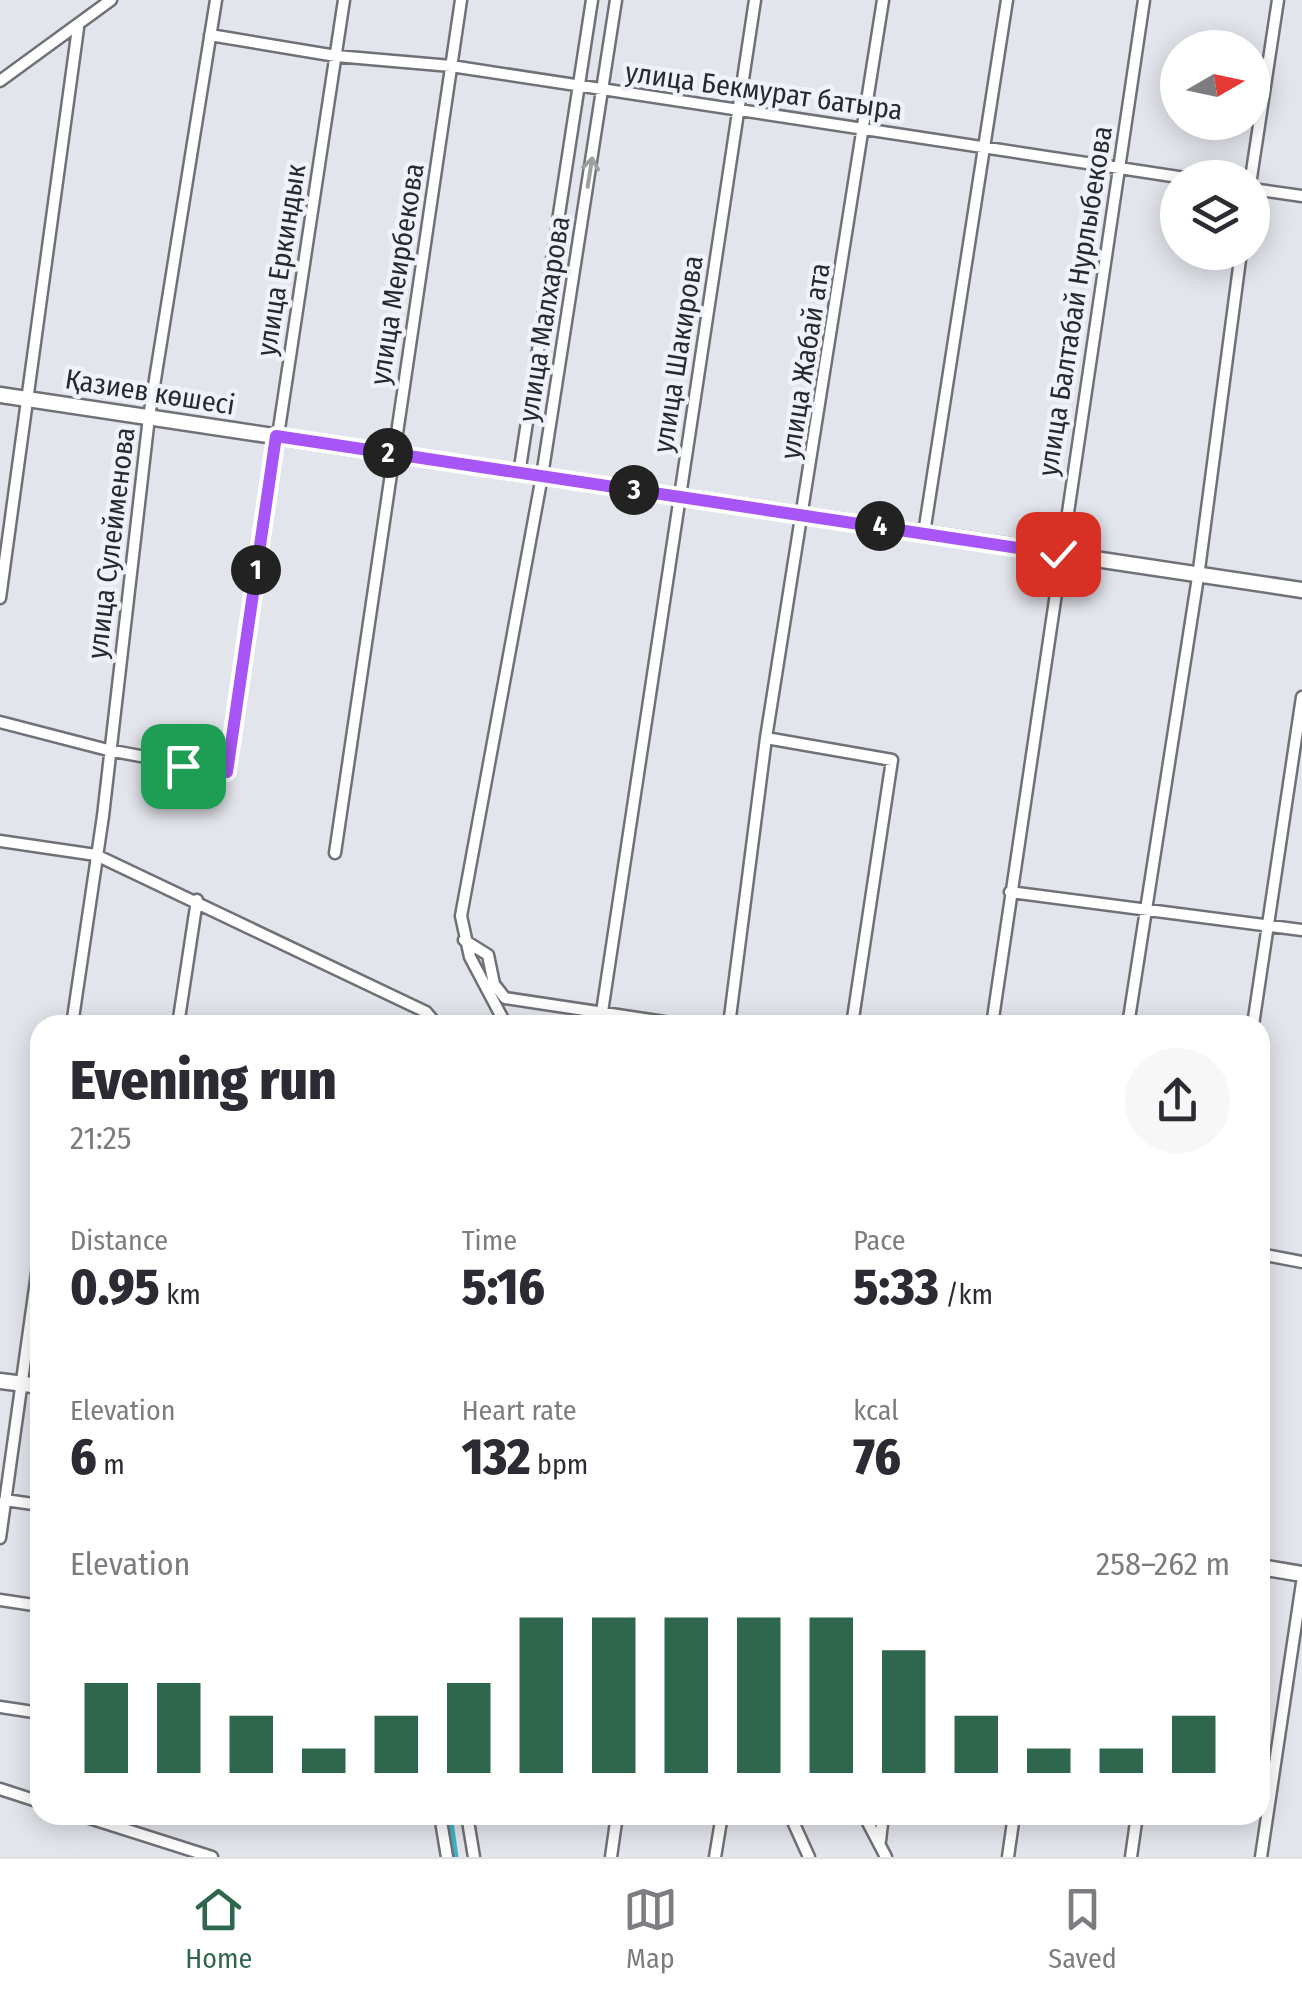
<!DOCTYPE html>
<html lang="en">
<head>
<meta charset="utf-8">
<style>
  :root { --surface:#fff; --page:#f7f7f7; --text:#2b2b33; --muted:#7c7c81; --line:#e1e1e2; --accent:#2f664e }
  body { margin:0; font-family:"Fira Sans Condensed",sans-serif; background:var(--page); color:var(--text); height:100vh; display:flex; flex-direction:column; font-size:38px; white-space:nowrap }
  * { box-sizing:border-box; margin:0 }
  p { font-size:32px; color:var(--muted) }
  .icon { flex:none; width:55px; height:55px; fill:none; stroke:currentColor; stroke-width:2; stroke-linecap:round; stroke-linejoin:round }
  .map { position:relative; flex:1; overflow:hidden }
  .side { position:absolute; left:30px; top:1015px; width:1240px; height:810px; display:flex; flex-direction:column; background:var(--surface); border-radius:30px; box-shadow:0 5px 25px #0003 }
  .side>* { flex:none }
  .needle { width:65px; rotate:81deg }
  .buttons { position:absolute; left:1160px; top:30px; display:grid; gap:20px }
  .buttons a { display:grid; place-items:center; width:110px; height:110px; border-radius:50%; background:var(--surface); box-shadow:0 5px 25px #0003; font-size:50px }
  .pin { position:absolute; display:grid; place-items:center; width:85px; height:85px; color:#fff; margin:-42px; border-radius:20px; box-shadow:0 5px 15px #0006 }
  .km { position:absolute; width:50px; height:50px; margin:-25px; border-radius:50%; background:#222; color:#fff; font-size:28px; line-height:50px; text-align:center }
  .round { display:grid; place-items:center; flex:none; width:105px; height:105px; border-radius:52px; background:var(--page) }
  .summary { display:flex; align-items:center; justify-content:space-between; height:170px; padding:0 40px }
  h1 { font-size:55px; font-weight:800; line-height:75px }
  .stats { display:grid; grid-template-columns:repeat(3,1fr); gap:15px; height:170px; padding:10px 40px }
  .stats div { display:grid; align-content:center }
  .stats b { font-size:50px; font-weight:800 }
  .stats small { font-size:28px; font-weight:400 }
  .stats p { font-size:28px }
  .chart { height:280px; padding:20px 40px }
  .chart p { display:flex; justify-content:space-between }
  .chart svg { width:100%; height:180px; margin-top:10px; stroke:var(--accent); stroke-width:6 }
  .tabs { display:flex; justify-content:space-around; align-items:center; height:140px; border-top:2px solid var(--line); background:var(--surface); font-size:28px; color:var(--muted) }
  .tabs a { display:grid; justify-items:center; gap:5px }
  .tabs .current { color:var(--accent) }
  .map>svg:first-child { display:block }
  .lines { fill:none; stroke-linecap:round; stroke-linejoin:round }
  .canal { stroke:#42b3c5; stroke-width:9 }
  .street-casing { stroke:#6f7177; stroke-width:15 }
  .secondary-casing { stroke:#6f7177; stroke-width:19 }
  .street { stroke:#fff; stroke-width:10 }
  .secondary { stroke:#fff; stroke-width:14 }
  .oneway { stroke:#9e9fa0 }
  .route-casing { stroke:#fff; stroke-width:20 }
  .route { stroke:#a855f7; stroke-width:12 }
  .labels { text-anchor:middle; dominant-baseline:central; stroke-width:9; stroke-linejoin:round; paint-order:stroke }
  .street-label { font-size:28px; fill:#28292c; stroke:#f0f2f9 }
</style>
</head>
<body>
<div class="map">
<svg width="1302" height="1857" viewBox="0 0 1302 1857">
  <rect width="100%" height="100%" fill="#e3e5ec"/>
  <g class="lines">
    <path class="canal" d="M448,1815l6,42"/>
    <defs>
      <path id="street" d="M210,35l126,21 115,10 734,112
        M0,81l111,-81
        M1251,178l27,-178
        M1252,189l50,7
        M519,474l73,-474
        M924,533l83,-533
        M0,598l78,-570
        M0,722l108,28 119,22 117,-772
        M766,738l126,22 -40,265
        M0,841l96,14 330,157 11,13
        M335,853l126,-853
        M1010,892l292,38
        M464,940l24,15 6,29 11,14 179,27
        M602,1012l153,-1012
        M72,1025l31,-209 46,-399 67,-417
        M178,1025l19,-125
        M506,1025l-36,-68 -9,-41 81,-440 74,-476
        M729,1025l37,-287 117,-738
        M992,1025l152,-1025
        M1128,1025l70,-448 43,-325
        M1253,1025l49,-328
        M1260,1254l42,8
        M5,1500l35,5
        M0,1538l40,-286
        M0,1600l40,6
        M0,1707l40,6
        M0,1789l40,13
        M80,1815l132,42
        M440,1815l7,42
        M467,1815l7,42
        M790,1815l19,42
        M864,1815l22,42
        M880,1841l3,-26
        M611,1857l6,-42
        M715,1857l7,-42
        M1008,1857l6,-42
        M1131,1857l6,-42
        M1261,1857l41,-274"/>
      <path id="secondary" d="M0,395l1302,195
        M0,1381l40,5
        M1260,1567l42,7"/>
    </defs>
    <use href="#street" class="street-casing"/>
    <use href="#secondary" class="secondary-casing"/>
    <use href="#street" class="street"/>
    <use href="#secondary" class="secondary"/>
  </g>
  <defs><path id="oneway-shaft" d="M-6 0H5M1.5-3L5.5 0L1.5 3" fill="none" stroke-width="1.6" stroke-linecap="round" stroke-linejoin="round" transform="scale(2.5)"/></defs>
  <use class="oneway" href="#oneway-shaft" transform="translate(590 172) rotate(-81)"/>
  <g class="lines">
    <defs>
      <path id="route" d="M183,766l44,6 49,-336 782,118"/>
    </defs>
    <use href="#route" class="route-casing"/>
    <use href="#route" class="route"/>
  </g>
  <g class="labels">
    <g class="street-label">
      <text transform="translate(764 91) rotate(8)">улица Бекмурат батыра</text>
      <text transform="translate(281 260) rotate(-81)">улица Еркиндык</text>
      <text transform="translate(397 274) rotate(-81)">улица Меирбекова</text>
      <text transform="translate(1075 301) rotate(-81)">улица Балтабай Нурлыбекова</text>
      <text transform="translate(544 319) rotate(-81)">улица Малхарова</text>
      <text transform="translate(678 354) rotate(-81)">улица Шакирова</text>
      <text transform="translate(805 361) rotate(-81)">улица Жабай ата</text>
      <text transform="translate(150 392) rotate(9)">Қазиев көшесі</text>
      <text transform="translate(111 543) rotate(-83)">улица Сулейменова</text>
    </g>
  </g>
</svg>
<div class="buttons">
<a><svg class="needle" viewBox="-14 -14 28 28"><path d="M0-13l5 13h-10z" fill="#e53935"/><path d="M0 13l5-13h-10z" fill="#7c7c81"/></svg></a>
<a><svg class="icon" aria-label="layers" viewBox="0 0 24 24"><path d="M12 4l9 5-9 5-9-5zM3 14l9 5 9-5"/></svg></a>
</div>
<div class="pin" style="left:183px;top:766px;background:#1e9e55"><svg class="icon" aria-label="arrive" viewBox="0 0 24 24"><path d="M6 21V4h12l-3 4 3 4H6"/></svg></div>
<div class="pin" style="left:1058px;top:554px;background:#d93025"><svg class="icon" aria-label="check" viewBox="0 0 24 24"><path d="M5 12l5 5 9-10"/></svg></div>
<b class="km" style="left:256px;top:570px">1</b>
<b class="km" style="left:388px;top:453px">2</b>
<b class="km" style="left:634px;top:490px">3</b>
<b class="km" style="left:880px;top:526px">4</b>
<section class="side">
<div class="summary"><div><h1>Evening run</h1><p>21:25</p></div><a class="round"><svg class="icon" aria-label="share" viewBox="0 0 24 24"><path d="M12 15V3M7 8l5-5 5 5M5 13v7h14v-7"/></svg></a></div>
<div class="stats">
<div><p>Distance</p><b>0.95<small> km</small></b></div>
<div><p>Time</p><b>5:16</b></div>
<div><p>Pace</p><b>5:33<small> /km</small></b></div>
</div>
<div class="stats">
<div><p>Elevation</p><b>6<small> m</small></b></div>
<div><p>Heart rate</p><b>132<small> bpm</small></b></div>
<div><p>kcal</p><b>76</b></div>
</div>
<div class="chart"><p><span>Elevation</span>258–262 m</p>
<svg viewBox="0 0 160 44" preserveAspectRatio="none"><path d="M5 44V22M15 44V22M25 44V30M35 44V38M45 44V30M55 44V22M65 44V6M75 44V6M85 44V6M95 44V6M105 44V6M115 44V14M125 44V30M135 44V38M145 44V38M155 44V30"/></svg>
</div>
</section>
</div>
<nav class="tabs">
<a class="current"><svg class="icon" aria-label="home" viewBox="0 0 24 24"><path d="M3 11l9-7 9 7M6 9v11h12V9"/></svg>Home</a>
<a><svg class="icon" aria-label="map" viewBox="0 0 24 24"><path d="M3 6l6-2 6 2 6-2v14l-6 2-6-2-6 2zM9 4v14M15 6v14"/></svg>Map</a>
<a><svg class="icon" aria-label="saved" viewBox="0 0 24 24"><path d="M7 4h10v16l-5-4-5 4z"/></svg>Saved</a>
</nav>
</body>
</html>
